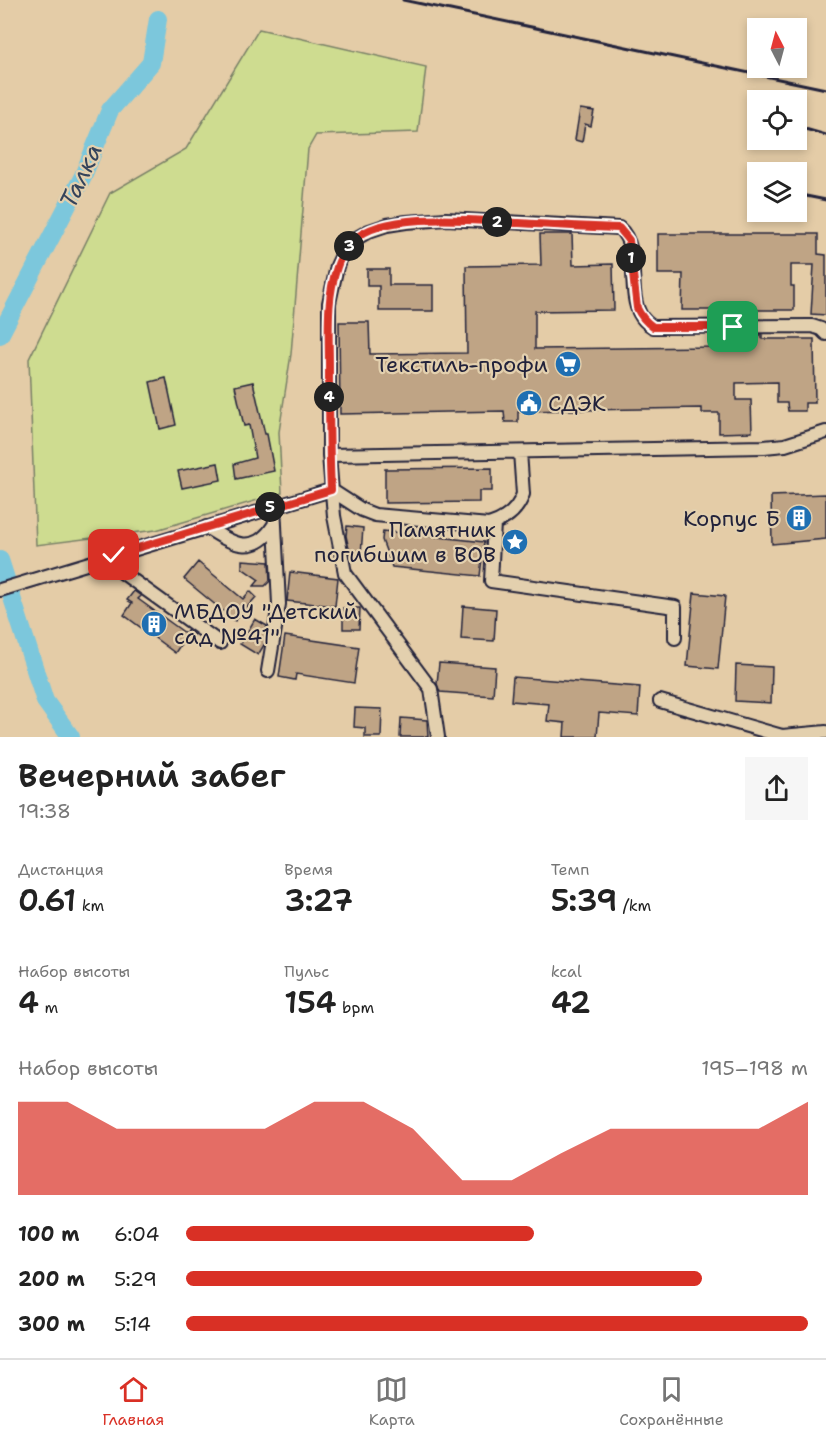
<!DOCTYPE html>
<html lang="ru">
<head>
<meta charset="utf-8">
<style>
  :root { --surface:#fff; --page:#f6f6f6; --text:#222; --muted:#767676; --line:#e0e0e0; --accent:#d93025 }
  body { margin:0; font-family:"Shantell Sans",sans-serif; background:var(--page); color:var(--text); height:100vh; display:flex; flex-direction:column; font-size:22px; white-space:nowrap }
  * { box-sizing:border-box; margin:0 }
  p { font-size:20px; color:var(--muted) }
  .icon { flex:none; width:33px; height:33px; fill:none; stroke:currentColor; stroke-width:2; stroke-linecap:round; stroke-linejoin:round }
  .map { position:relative; height:737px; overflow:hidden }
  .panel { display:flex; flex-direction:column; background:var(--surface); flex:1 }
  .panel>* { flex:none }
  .needle { width:39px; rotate:354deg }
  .fabs { position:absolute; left:747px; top:18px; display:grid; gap:12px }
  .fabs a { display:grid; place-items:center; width:60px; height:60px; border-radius:0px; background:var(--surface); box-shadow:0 3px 9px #0003; font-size:30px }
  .pin { position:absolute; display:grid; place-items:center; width:51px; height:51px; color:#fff; margin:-26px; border-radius:12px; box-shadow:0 3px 9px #0006 }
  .km { position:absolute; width:30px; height:30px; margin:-15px; border-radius:50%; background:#222; color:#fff; font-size:16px; line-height:30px; text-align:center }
  .round { display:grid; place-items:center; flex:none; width:63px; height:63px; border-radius:0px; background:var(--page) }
  .headline { display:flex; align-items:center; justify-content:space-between; height:102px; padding:0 18px }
  h1 { font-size:33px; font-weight:600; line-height:45px }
  .figures { display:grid; grid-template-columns:repeat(3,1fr); gap:9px; height:102px; padding:6px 18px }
  .figures div { display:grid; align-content:center }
  .figures b { font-size:30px; font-weight:600 }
  .figures small { font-size:16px; font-weight:400 }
  .figures p { font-size:16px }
  .chart { height:168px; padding:12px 18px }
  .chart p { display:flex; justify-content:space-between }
  .chart svg { width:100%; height:108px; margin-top:6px; fill:var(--accent); opacity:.7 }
  ul { padding:0 18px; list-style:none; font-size:20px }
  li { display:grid; grid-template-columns:96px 72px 1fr; align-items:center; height:45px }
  li i { height:15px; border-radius:8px; background:var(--accent) }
  .tab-bar { display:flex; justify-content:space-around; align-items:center; height:84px; border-top:2px solid var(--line); background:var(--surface); font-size:16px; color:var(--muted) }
  .tab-bar a { display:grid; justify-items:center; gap:3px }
  .tab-bar .selected { color:var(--accent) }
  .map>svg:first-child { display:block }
  .green { fill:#cedc90; stroke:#787f66; stroke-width:1.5 }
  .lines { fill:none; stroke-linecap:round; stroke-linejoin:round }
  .river { stroke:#7cc7dc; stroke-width:18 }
  .building { fill:#bfa485; stroke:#22223b; stroke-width:1.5 }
  .minor-casing { stroke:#22223b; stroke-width:16 }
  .minor { stroke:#e3d0ae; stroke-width:12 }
  .rail { stroke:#22223b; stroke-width:3 }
  .route-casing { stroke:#fff; stroke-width:12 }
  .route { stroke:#d93025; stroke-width:8 }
  .labels { text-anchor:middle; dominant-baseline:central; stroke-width:4.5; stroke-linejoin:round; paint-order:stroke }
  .poi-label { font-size:22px; fill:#22223b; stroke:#e3d0ae; text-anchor:end }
  .water-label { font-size:24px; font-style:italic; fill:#34435b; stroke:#e3d0ae }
</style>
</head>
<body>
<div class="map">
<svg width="826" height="737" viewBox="0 0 826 737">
  <rect width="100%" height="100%" fill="#e4cca7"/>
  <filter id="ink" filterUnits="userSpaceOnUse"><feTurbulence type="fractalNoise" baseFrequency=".0167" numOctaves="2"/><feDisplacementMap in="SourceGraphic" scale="12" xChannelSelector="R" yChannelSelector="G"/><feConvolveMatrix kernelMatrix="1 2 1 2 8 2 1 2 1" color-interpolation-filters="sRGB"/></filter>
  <g filter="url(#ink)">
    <path class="green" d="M259,29l167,38 -8,65 -102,3 -8,14 -17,205 -12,78 3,61 -126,37 -120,15 -7,-186 81,-166 76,-44z"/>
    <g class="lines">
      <path class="river" d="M0,335l83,-159 27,-66 41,-47 7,-44
        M0,560l45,141 26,36"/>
    </g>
    <path class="building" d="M580,109l14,2 -3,15 -6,-2 -3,18 -7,-2z
      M540,234h32l1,31 40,-1 1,46 -79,1v38l177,-2v-12h50v4h52l1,64h-10v8h-17l-1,-8h-10v-21l-41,1v17h15l1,32 -33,1v-20h-17v-5l-184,3v11h-13l-1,-11 -164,3 -1,-92h30l1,32 97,-1 -1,-87 75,-1z
      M658,234h160v20l8,1v60l-15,-1 3,-49h-23v21h3v24h-112l1,-36h-25z
      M367,269h22v16h44v26h-54v-25h-12z
      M166,378l10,47 -16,4 -10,-47z
      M253,382l12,52h2l7,37 -38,8 -2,-15 21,-6 -6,-33 -5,1 -9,-40z
      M218,463l3,17 -39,8 -4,-17z
      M492,468v23h-13v11l-94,1v-34z
      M826,494v45l-54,5 -1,-48z
      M347,526l16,2 -2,26 -11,-1 -4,-17z
      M383,531l101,11 -4,34 -88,-9 -10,-27z
      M242,560l27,2 1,19 -5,5h-11l5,-6 -17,-12z
      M198,562l45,37 7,-8 6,6 -21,24 -51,-42z
      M290,572l48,6 -3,28 -48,-5z
      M134,591l7,5 -3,3 47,34 2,-3 7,5 -6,9 -5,-3 -8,12 -51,-38 8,-12 -5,-3z
      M694,593l31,3 -7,73 -31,-3z
      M463,606l33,3 -2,32 -33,-2z
      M343,608h17l-1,21h-16z
      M255,619l12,7 -3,19 -6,10 -18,-11z
      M285,636l74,11 -5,36 -58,-9 -1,6 -16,-3z
      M439,663l56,4 -2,29 -53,-4 -3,-8z
      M736,665l36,2 -1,36 -36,-2z
      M513,677l127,10 -2,29 -39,-3 -2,24h-33l1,-14 -18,-2 2,-17 -38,-3z
      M355,708l27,1 -1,28h-16v-9l-11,-1z
      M401,718l26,2 1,17h-28z"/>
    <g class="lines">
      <defs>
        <path id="minor" d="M329,455l435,-8 21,-2 41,-13
          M494,523l-3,58 184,26v31
          M206,527c26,17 48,30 68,-2
          M114,555l6,16 100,72
          M0,590l331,-100 31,20 13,5 114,10c16,-5 29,-15 34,-31l-3,-42
          M268,671l11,-67 -5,-98
          M660,701l122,35 44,-4
          M438,737l-7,-48 -86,-116 -11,-57 -5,-61v-152l8,-37 7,-15 11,-12 14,-8 18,-6 19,-3 40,-3 173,9c22,19 8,63 21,86 3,6 8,10 13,13l159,-1 9,3 5,5"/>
      </defs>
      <use href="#minor" class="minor-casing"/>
      <use href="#minor" class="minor"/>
      <path class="rail" d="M403,0l423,89
        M805,129l21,6
        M796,194l30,6"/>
    </g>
  </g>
  <g class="lines" filter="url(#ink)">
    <defs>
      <path id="route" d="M114,555l217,-65c-2,-41 -2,-82 -2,-123 0,-34 -3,-68 8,-100 3,-10 10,-20 17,-27 31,-30 124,-19 165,-17 33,2 67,4 100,5l10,12 8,68c4,9 9,14 16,19h80"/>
    </defs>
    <use href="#route" class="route-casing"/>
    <use href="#route" class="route"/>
  </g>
  <defs>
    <symbol id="supermarket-disc" viewBox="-11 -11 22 22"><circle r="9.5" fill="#1f6fb2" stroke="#e3d0ae"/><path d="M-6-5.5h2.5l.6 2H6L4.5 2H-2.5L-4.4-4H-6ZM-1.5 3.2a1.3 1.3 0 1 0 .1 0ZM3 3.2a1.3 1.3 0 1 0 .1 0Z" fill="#fff"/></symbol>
    <symbol id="civic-disc" viewBox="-11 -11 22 22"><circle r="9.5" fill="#1f6fb2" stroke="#e3d0ae"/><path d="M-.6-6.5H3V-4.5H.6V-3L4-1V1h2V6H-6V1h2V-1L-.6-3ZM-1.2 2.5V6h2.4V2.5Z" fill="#fff"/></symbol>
    <symbol id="building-disc" viewBox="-11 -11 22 22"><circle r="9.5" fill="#1f6fb2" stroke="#e3d0ae"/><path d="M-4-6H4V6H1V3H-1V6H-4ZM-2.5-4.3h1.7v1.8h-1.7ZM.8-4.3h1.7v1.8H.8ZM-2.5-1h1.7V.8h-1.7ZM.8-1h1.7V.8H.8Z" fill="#fff"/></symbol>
    <symbol id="sight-disc" viewBox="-11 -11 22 22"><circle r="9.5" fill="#1f6fb2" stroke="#e3d0ae"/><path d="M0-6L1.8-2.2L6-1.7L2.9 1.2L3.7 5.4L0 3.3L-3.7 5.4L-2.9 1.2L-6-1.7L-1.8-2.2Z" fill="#fff"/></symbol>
  </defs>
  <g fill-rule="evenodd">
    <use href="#supermarket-disc" x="553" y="349" width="30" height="30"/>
    <use href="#civic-disc" x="514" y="388" width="30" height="30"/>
    <use href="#building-disc" x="784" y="503" width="30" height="30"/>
    <use href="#sight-disc" x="500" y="527" width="30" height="30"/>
    <use href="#building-disc" x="139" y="609" width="30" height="30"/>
  </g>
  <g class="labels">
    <g class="poi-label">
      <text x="548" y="364">Текстиль-профи</text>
      <text x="548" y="403" text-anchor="start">СДЭК</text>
      <text x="780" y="518">Корпус Б</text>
      <text x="496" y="529">Памятник<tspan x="496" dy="25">погибшим в ВОВ</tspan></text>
      <text x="174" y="611" text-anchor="start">МБДОУ "Детский<tspan x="174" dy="25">сад №41"</tspan></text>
    </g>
    <g class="water-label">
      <text transform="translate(81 176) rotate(-65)">Талка</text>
    </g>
  </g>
</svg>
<div class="fabs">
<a><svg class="needle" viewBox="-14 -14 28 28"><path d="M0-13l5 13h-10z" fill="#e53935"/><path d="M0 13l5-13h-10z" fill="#767676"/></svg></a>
<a><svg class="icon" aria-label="locate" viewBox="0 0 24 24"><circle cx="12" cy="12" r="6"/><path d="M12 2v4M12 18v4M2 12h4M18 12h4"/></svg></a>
<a><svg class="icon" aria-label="layers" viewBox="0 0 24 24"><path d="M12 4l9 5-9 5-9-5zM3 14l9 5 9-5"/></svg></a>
</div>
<div class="pin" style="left:733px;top:327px;background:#1e9e55"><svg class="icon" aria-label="arrive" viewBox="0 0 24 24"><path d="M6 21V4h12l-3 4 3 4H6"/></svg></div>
<div class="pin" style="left:114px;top:555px;background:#d93025"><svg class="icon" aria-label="check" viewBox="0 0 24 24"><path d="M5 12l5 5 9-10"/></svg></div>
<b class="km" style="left:631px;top:258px">1</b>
<b class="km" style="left:497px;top:222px">2</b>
<b class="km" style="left:349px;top:246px">3</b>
<b class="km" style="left:329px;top:397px">4</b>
<b class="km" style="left:270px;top:507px">5</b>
</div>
<section class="panel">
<div class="headline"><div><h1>Вечерний забег</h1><p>19:38</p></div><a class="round"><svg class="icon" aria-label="share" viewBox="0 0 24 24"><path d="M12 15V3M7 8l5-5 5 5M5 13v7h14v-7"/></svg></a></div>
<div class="figures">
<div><p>Дистанция</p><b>0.61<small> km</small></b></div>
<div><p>Время</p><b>3:27</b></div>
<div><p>Темп</p><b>5:39<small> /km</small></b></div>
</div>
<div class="figures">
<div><p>Набор высоты</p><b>4<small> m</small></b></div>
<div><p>Пульс</p><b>154<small> bpm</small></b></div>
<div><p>kcal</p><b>42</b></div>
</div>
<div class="chart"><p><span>Набор высоты</span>195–198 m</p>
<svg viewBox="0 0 160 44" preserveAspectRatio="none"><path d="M0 44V6L10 6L20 17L30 17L40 17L50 17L60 6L70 6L80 17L90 38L100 38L110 27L120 17L130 17L140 17L150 17L160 6V44z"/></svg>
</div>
<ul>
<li><b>100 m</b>6:04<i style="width:56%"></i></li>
<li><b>200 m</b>5:29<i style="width:83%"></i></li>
<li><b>300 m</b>5:14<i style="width:100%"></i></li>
</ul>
</section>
<nav class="tab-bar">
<a class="selected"><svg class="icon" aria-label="home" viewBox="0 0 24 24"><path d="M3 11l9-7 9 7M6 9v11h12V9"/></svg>Главная</a>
<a><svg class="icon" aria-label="map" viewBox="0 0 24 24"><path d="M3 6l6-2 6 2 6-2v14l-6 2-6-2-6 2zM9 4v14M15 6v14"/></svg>Карта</a>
<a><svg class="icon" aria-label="saved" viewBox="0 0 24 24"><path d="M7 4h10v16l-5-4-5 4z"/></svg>Сохранённые</a>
</nav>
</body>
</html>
